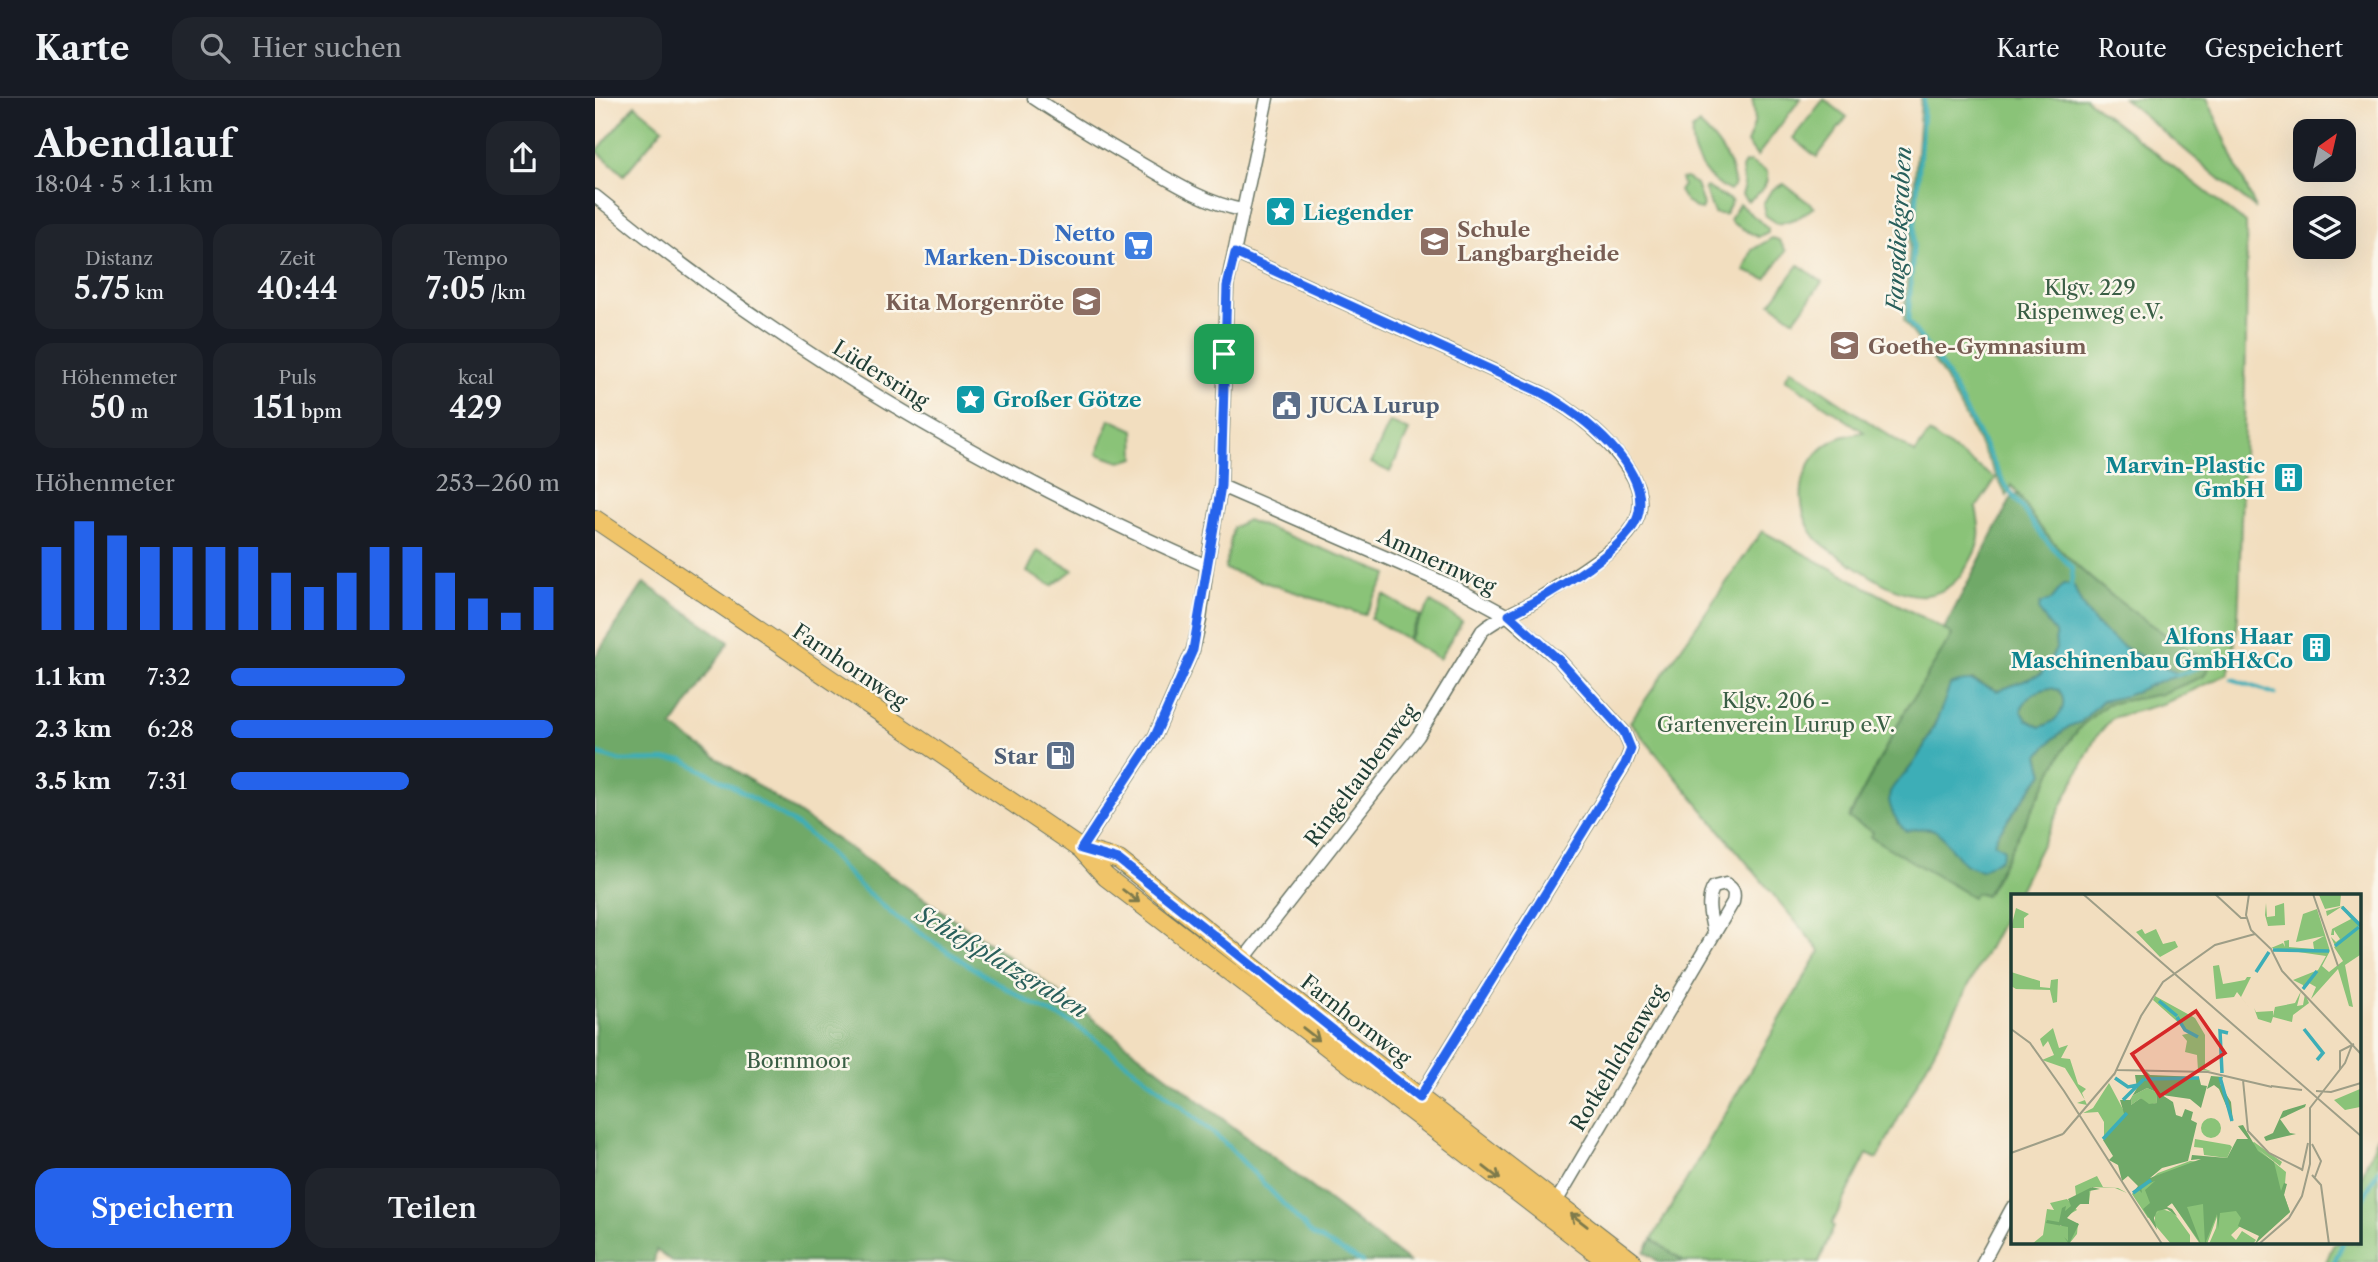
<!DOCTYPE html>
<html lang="de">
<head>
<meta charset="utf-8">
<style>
  :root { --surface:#171b24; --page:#20242c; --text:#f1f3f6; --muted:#9ea1a6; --line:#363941; --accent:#2563eb }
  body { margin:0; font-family:"Libre Caslon Text",serif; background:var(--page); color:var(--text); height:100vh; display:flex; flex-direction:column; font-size:26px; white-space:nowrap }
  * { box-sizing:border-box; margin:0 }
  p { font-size:23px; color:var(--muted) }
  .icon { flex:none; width:38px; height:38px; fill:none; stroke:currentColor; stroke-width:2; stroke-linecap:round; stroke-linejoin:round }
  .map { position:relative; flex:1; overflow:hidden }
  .panel { display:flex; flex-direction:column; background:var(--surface); width:595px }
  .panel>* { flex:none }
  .needle { width:46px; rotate:34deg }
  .buttons { position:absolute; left:1698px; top:21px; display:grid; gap:14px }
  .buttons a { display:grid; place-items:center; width:63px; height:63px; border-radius:14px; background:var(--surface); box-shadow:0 7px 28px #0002; font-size:35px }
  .pin { position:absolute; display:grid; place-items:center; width:60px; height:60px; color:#fff; margin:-30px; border-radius:14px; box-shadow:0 4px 10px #0006 }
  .round { display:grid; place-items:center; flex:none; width:74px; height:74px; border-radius:21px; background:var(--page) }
  .overview { display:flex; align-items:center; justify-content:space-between; height:119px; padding:0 35px }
  h1 { font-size:38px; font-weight:600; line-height:52px }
  .stats { display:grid; grid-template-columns:repeat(3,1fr); gap:10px; height:119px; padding:7px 35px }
  .stats div { display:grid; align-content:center; border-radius:18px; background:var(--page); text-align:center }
  .stats b { font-size:30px; font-weight:600 }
  .stats small { font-size:19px; font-weight:400 }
  .stats p { font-size:19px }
  .chart { height:196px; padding:14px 35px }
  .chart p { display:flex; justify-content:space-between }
  .chart svg { width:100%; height:126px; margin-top:7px; stroke:var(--accent); stroke-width:6 }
  .action { display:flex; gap:14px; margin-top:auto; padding:14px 35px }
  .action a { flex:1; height:80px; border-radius:21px; background:var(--accent); color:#fff; font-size:28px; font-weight:600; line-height:80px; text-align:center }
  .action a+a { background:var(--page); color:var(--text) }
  ul { padding:0 35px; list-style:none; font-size:23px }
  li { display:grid; grid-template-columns:112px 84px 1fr; align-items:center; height:52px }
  li i { height:18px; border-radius:9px; background:var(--accent) }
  header { display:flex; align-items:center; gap:42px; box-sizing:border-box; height:98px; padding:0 35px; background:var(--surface); border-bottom:2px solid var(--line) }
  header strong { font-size:33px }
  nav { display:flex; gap:38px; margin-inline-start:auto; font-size:24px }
  .search { width:490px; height:63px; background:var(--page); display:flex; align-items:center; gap:18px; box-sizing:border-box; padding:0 24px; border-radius:21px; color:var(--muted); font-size:26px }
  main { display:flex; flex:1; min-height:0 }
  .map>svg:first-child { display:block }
  .green { fill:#8ac378; stroke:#548056; stroke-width:2 }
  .forest { fill:#6fa968; stroke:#47734e; stroke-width:2; fill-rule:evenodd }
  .water { fill:#3daeb7; stroke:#2e7676; stroke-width:2; fill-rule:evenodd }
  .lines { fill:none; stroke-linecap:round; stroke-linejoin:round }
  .stream { stroke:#3daeb7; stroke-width:4.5 }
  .minor-casing { stroke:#697565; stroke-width:15 }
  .primary-casing { stroke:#697565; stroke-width:20 }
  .minor { stroke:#fff; stroke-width:12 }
  .primary { stroke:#f0c469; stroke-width:18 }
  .oneway { stroke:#7d7a4c }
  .route-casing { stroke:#fff; stroke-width:14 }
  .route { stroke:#2563eb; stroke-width:9 }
  .labels { text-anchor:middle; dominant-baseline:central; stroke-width:5; stroke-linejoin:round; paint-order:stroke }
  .culture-label { font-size:21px; font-weight:bold; fill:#0d838f; stroke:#fbf7ec; text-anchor:start }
  .education-label { font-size:21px; font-weight:bold; fill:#785e54; stroke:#fbf7ec; text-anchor:start }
  .shop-label { font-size:21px; font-weight:bold; fill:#366cbe; stroke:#fbf7ec; text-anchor:end }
  .park-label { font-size:21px; fill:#3a5e45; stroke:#fbf7ec }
  .street-label { font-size:21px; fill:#1f3d34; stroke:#fbf7ec }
  .service-label { font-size:21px; font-weight:bold; fill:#4e5e75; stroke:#fbf7ec; text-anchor:start }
  .water-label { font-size:23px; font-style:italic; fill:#285f5b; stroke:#fbf7ec }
  .inset-river { fill:none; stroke:#3daeb7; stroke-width:3.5 }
  .inset-road { fill:none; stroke:#9e9e87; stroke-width:2 }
  .view { fill:#d62828; fill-opacity:0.15; stroke:#d62828; stroke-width:3.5 }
  .inset-edge { fill:none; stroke:#1f3d34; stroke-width:3.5 }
</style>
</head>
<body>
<header>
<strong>Karte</strong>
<div class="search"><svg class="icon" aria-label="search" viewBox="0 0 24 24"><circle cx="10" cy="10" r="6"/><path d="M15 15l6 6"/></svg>Hier suchen</div>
<nav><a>Karte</a><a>Route</a><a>Gespeichert</a></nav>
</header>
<main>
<section class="panel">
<div class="overview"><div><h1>Abendlauf</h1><p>18:04 · 5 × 1.1 km</p></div><a class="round"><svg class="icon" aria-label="share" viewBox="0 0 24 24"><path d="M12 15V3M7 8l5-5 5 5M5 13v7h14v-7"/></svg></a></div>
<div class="stats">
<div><p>Distanz</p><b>5.75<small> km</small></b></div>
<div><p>Zeit</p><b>40:44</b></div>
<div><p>Tempo</p><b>7:05<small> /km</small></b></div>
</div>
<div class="stats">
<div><p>Höhenmeter</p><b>50<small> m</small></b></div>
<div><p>Puls</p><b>151<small> bpm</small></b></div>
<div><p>kcal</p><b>429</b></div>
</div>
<div class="chart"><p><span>Höhenmeter</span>253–260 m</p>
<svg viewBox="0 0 160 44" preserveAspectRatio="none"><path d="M5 44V15M15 44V6M25 44V11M35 44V15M45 44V15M55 44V15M65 44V15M75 44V24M85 44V29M95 44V24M105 44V15M115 44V15M125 44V24M135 44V33M145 44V38M155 44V29"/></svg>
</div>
<ul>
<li><b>1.1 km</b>7:32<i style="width:53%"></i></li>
<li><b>2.3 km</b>6:28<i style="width:98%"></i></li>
<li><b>3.5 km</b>7:31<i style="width:54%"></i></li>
</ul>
<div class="action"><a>Speichern</a><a>Teilen</a></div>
</section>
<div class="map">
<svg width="1783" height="1164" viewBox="0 0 1783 1164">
  <rect width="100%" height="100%" fill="#fbf7ec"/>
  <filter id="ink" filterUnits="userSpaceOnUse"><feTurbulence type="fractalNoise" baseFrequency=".0143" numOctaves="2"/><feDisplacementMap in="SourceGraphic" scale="14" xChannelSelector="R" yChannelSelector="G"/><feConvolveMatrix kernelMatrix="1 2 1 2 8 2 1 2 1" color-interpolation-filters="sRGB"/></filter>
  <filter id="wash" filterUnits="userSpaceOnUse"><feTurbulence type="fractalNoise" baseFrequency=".00686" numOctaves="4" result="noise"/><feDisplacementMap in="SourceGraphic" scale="28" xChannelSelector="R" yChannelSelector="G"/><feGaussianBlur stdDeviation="1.57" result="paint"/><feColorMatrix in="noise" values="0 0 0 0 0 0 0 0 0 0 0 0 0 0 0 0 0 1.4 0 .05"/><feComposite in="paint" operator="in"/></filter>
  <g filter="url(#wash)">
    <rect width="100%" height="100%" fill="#f2debf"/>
    <path class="green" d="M1157,0h49l-44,58 -10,-13c8,-20 10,-22 5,-45z
      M1326,0h164l161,125c2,99 -2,198 -5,298 -2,47 1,109 -13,153l-63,29 -53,15 -16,19 -80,159h-4v7l-135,256 -10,-5 -35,70 2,2 -15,36h-135l-32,-23 168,-288 -190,-229 132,-191 191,103 -50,81 -54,102 24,15 -2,5 102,60 92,-150 16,-21 26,-22 54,-10 43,-18 6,-12c-55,-34 -122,-81 -165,-130 -12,-15 -22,-33 -33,-49l-5,11 -66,-125 -37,-50z
      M1528,0h84l49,111z
      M1229,1l23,18 -30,40 -24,-19z
      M40,7l28,23 -39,47 -27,-24z
      M1104,26c18,16 35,39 35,62l-4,5c-23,-10 -41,-35 -38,-61z
      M1155,64l17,10c2,14 -8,23 -20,29l-5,-6 2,-7 -2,-20 3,-5z
      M1091,80l10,6 7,21 -2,5c-11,-3 -17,-9 -22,-19l4,-6 -2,-6z
      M1189,86l30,23 -16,11 -20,6 -13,-9 -2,-11 9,-15z
      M1111,89l26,14 -7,14 -11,-2 -10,-25z
      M1144,106l29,24v4l-10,5 -26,-14 -2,-3z
      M1177,140l7,2 7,11 -20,28 -22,-8 8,-21z
      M1204,167l23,17 -28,38 -23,-17z
      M1196,271l124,84 14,-20 67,46 -20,29c6,26 5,37 -10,60 -32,48 -74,23 -111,-2 -12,-8 -29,-17 -39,-28 -24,-30 -18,-78 17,-97 10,-6 21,-7 31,-9l-79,-53z
      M515,321l24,11 1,28 -15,4 -23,-8z
      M795,324l19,9 -19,41 -19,-9z
      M652,422l141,54 -24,41 -139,-46 8,-41z
      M442,453l36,19 -21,16 -25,-14z
      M789,497l36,21 -13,23 -37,-21z
      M836,504l31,19 -23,38 -31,-19z
      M523,772l151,121 -154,-116z
      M1783,1038v126h-52l8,-19h25v-61z"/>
    <path class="forest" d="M1423,396c9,13 17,28 28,40 42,49 109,96 165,129l-7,13 -43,18 -54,10 -26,22 -16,21 -79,149 -10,-3 -3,4 -103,-60 3,-5 -24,-14 54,-103 49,-80 -8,-6 67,-130zM1469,486l10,2c9,30 35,54 62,68 14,8 32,14 44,21l-23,7 -31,14 -23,5 -22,21 -11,4 -17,13 -14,16 5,19 -12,13 -35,48 -3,8 7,15 -7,4 -57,-32 -39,-6 -9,-24 2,-9 27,-33 26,-54 6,-19 23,-5 25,11 43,-17 15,-25 -1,-16 -16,-23 2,-6 10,-4z
      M49,485l85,59 -57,85 365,249 372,286h-736l-17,-12 -2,12h-59v-605z
      M1455,590l9,2c11,17 -1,32 -19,37l-13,-7 -6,-10c6,-15 15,-19 29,-22z
      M1057,1141l32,23h-25l-14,-10z"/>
    <path class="water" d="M1469,486l10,2c14,48 65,72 108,89l-25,7 -31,14 -24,5 -21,21 -11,4 -17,13 -14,16 5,19 -12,13 -35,48 -3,8 10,6 -3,9 -19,12c-5,-1 -12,-2 -17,-6 -25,-20 -17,-44 -59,-33 -8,-7 -17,-22 -17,-33 0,-10 11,-19 18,-26 20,-25 33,-57 43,-87 23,-9 27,-1 48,6l43,-17 15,-25 -1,-16 -16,-22 1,-7 11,-4zM1455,590l9,2c11,17 -1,32 -19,37l-13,-7 -6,-10c6,-15 15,-19 29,-22z"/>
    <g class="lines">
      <path class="stream" d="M1329,0l-16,223 36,48 60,114 39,54 30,32 -3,22
        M1582,577l25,-9
        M1637,581l43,15
        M0,655l25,8 63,-1 46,24 66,40 20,15 45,47 38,33 75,49 54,33 47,23 76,57 73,60 90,94 49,27
        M1764,1109l19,-37
        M1739,1164l9,-19"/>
    </g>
  </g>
  <g filter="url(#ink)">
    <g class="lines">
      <defs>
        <path id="minor" d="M439,0c36,24 73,46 111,68 31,18 61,37 97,44
          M0,98c186,153 392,274 612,370
          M640,155l307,140c35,20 65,43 87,77 33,51 -14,78 -51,103 -17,11 -33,23 -50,32 -15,8 -33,14 -46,26l-64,105 -175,224
          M626,388l237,103 50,27 51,44 65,72 7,17 -6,15 -206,334
          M486,751l74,-113 38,-86 7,-30 7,-54 14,-80 6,-200 40,-188
          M961,1104l177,-300c2,-9 1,-13 -7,-18l-12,3c-9,13 -3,32 0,47
          M1388,1164l29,-54"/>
        <path id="primary" d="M0,421l486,330 25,28 502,385
          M486,751l38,11 211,168 303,234"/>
      </defs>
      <use href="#minor" class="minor-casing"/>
      <use href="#primary" class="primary-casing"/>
      <use href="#minor" class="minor"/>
      <use href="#primary" class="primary"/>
    </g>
    <defs><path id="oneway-shaft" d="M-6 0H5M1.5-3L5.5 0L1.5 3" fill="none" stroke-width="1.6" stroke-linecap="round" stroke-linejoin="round" transform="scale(1.75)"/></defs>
    <g class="oneway">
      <use href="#oneway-shaft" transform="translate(536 798) rotate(37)"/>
      <use href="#oneway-shaft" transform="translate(716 936) rotate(38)"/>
      <use href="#oneway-shaft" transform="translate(897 1075) rotate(38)"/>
      <use href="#oneway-shaft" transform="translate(984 1122) rotate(-142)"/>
    </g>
  </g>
  <g class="lines" filter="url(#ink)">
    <defs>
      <path id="route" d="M640,155l307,140c37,20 116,78 94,128 -14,32 -95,78 -127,94l50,45 65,72 7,17 -6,15 -206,334 -300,-238 -38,-11 74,-113 38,-86 28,-164 6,-200z"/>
    </defs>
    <use href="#route" class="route-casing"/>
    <use href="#route" class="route"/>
  </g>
  <defs>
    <symbol id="sight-square" viewBox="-11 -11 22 22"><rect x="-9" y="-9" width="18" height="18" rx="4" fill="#0f9aa8" stroke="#fbf7ec"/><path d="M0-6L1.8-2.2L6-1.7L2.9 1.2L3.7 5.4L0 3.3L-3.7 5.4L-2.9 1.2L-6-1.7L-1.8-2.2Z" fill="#fff"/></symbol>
    <symbol id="school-square" viewBox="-11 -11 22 22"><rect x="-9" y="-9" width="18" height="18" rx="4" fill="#8d6e63" stroke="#fbf7ec"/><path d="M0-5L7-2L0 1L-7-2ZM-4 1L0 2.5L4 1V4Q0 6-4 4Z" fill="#fff"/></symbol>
    <symbol id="supermarket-square" viewBox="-11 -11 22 22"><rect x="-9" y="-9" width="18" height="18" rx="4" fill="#3f7fe0" stroke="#fbf7ec"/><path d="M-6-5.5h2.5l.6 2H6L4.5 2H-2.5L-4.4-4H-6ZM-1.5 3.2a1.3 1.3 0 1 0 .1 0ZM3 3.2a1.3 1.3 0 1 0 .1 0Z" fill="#fff"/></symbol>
    <symbol id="civic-square" viewBox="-11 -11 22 22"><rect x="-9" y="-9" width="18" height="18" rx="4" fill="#5c6f8a" stroke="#fbf7ec"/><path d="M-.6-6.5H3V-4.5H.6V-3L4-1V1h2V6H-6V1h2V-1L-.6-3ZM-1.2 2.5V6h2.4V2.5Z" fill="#fff"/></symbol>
    <symbol id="building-square" viewBox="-11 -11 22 22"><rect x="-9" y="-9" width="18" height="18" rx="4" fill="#0f9aa8" stroke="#fbf7ec"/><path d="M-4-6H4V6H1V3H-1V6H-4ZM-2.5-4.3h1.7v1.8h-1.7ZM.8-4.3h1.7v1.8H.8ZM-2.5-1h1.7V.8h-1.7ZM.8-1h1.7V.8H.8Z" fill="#fff"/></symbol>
    <symbol id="fuel-square" viewBox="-11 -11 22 22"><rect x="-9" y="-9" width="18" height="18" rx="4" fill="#5c6f8a" stroke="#fbf7ec"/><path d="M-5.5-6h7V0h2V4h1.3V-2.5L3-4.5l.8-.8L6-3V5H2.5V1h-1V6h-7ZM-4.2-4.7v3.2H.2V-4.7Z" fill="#fff"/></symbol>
  </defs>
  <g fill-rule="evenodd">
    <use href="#sight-square" x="668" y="96" width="35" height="35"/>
    <use href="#school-square" x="822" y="126" width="35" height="35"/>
    <use href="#supermarket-square" x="526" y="130" width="35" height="35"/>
    <use href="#school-square" x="474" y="186" width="35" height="35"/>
    <use href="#school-square" x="1232" y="230" width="35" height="35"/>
    <use href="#sight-square" x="358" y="284" width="35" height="35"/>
    <use href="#civic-square" x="674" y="290" width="35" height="35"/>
    <use href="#building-square" x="1676" y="362" width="35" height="35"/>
    <use href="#building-square" x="1704" y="532" width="35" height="35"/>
    <use href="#fuel-square" x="448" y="640" width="35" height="35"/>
  </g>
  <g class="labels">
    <g class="culture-label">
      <text x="708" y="114">Liegender</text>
      <text x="398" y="301">Großer Götze</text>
      <text x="1670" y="367" text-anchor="end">Marvin-Plastic<tspan x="1670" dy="24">GmbH</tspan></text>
      <text x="1698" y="538" text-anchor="end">Alfons Haar<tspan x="1698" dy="24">Maschinenbau GmbH&amp;Co</tspan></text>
    </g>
    <g class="education-label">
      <text x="862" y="131">Schule<tspan x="862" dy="24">Langbargheide</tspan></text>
      <text x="469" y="204" text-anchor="end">Kita Morgenröte</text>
      <text x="1273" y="248">Goethe-Gymnasium</text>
    </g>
    <g class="shop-label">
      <text x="520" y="135">Netto<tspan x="520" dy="24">Marken-Discount</tspan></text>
    </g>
    <g class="park-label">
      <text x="1495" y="189">Klgv. 229<tspan x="1495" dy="24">Rispenweg e.V.</tspan></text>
      <text x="1181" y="602">Klgv. 206 -<tspan x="1181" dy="24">Gartenverein Lurup e.V.</tspan></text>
      <text x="203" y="962">Bornmoor</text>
    </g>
    <g class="street-label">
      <text transform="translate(286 276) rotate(32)">Lüdersring</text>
      <text transform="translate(842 463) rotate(25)">Ammernweg</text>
      <text transform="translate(255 568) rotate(34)">Farnhornweg</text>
      <text transform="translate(766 677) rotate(-53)">Ringeltaubenweg</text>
      <text transform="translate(761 922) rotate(38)">Farnhornweg</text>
      <text transform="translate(1023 960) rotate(-59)">Rotkehlchenweg</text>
    </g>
    <g class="service-label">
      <text x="715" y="307">JUCA Lurup</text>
      <text x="443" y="658" text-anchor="end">Star</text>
    </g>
    <g class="water-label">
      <text transform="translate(1304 131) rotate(-87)">Fangdiekgraben</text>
      <text transform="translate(407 864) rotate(31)">Schießplatzgraben</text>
    </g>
  </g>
  <g transform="translate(1416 796)">
    <rect width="350" height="350" fill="#f2debf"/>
    <path d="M330,0l-1,12 -15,3 -6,-14zM255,9l1,14 8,-1v-10l9,-3 1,22 -17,1 -3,-11zM332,12l18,19 -5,3 5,2 -1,25 -15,10 8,42 -4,-1 -11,-37 -27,30 5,-12 -7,-4 -6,7v-5l-10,-5 25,-10 8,-14 -55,-8 12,-5 2,4 -1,-6 5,-1v7l25,2 -1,-7 11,-6 -28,6 7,-28 14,-5 13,42 -8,15 7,6 14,-11 -9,-14 12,-8 -11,7 -4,-9 5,5 4,-3 -6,-9v5h-3l1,-6 19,-10 -10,-12 -14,9 -1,-5zM5,14l13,6 -5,4v10h-13zM131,35l3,5 11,-5 7,15 12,-3 3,6 -18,10 -24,-25zM208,71l4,19 22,-4 2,-3h4l-10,20 11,14 -15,-19 -3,5 -18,2 -3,-33zM0,78l29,9v6l10,1 1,-8 7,-1 -1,23 -4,1 -3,-13 -34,-1 -5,-3zM290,97l-4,15 6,-1 2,-11 4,9 -16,12 -1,7 -19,-5 -2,6 -13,-4 -4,-11 2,4 17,-1v5l2,-9 20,-4zM144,102l40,22 10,17v34l6,2 -13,-1 -1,-15 -12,-3 2,-11 -5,-6 8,-2 -37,-33zM42,134l6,20 9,-3 -7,13 9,1 8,25 8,5 -4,4 5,12 -10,-2 8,-3 -20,-32 -23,-8 12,-5 -6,-14 -5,6 -3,-8zM98,189l17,32 -22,23v-16l-6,-10 -15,1 10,-5zM136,194l9,4 1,11 -9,2 -7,-7 -10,7 1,-9zM349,195v18l-15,3 -11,-10zM190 234a10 10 0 1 1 20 0a10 10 0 1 1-20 0ZM184,245l35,6 2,2 -5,11 -23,-3 -1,-7 -9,-1zM243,248l28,20 -2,4 -22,-17 28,23 -2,23 6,17 -20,18 -19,-14 -20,19 5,5 6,-9 14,9 -3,4h-44l7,-16 2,-14 -11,30h-7l-28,-41 -24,15 -16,-24 26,-21 32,-12 38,3 3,-8zM86,282l6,11 15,1 9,5 -12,-5 -24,-1 -2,15 -12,3 -2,-19zM56,305l10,11 -16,9 -1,7 18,-3 -1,11 -8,10h-37l11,-9 4,-26 7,1 -4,-7zM151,315l12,4 16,22v9h-19l-16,-19v-11z" fill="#8ac378"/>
    <path d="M135,177l4,4 49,2 2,8 6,1 -6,22 -11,-9 -28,-4 11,7 3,13 6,2 3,-8 8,3 -2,8 6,3 -9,38 -26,7 -12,10 51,-19 -10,1 1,-5 35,3 10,-19h11l-10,-13 5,-1 15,26 16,11 7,29 3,-8 3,1 -3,11 6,17 -35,32 4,-8 -21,-10 3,-8 -5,-7 -16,2 -2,16 -1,-15 -12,30 -2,-40 -16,3 14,37 -29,-41 -5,4 5,2 5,7 -10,-7 -10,2 -3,7 3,12 -14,-21 7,-6 -5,-13 10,-9 -14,6 1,6 -4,-4 -6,5 6,-8 -10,-10 -6,5 -4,-16 -9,-5 4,-4 -10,-16 22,-23 -5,-17h10l7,-12 -2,-13h10zM136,194l9,4 1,11 -8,1 -8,-6 -10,7 1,-9zM200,182l12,1 -3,7 11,18 2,20 -14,-33 -5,-4 -7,4zM295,210l-1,3 -25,12 10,14 6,1 -30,7 -2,-4 9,-4 10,-22zM81,293l8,2 -11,2v13h-9l-13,14 12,6 -10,20 -5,-7 4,4v-14l-22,-4 1,-3 12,2 3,-14 4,-2 -1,5 6,-5 -3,-7z" fill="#6fa968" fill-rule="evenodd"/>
    <path class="inset-river" d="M331,13l19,19M324,52l24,-19M262,56l56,1M245,78l13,-20M292,95l14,-18M148,107l18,15M166,123l8,13 13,7M293,135l19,24 -6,7M211,179l-2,-42 8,2M209,183l12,44M104,184l13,9 10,-2M134,185l54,-1M112,206l21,-21M92,245l24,-26M122,299l18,-13"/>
    <path class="inset-road" d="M72,0l278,242M204,0l26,24h6M238,0l-3,21 5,15 20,19 11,22 79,83M302,0l25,72M0,135l19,14 34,48 98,153M106,176l91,2 64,15M329,176v-19l14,-7M103,181l27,-59 22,-34 52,-37 40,-11M232,186l5,51 21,22 34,17M260,192l31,4M305,197l15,1 30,-9M52,240l52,-61M301,250l9,17 -6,16M0,259l52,-19M291,277l6,-28M301,281l9,10 8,59M248,350l30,-26 13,-22 8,-32v-56l35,-45 7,-18"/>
    <path class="view" d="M185,117l29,42 -65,43 -28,-42z"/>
    <rect width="350" height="350" class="inset-edge"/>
  </g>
</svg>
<div class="buttons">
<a><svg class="needle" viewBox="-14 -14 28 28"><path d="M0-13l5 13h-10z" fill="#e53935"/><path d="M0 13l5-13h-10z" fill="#9ea1a6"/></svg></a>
<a><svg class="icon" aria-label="layers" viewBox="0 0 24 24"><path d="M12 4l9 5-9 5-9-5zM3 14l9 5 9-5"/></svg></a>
</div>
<div class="pin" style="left:629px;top:256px;background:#1e9e55"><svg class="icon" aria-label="arrive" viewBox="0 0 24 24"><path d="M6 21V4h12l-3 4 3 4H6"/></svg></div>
</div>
</main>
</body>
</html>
